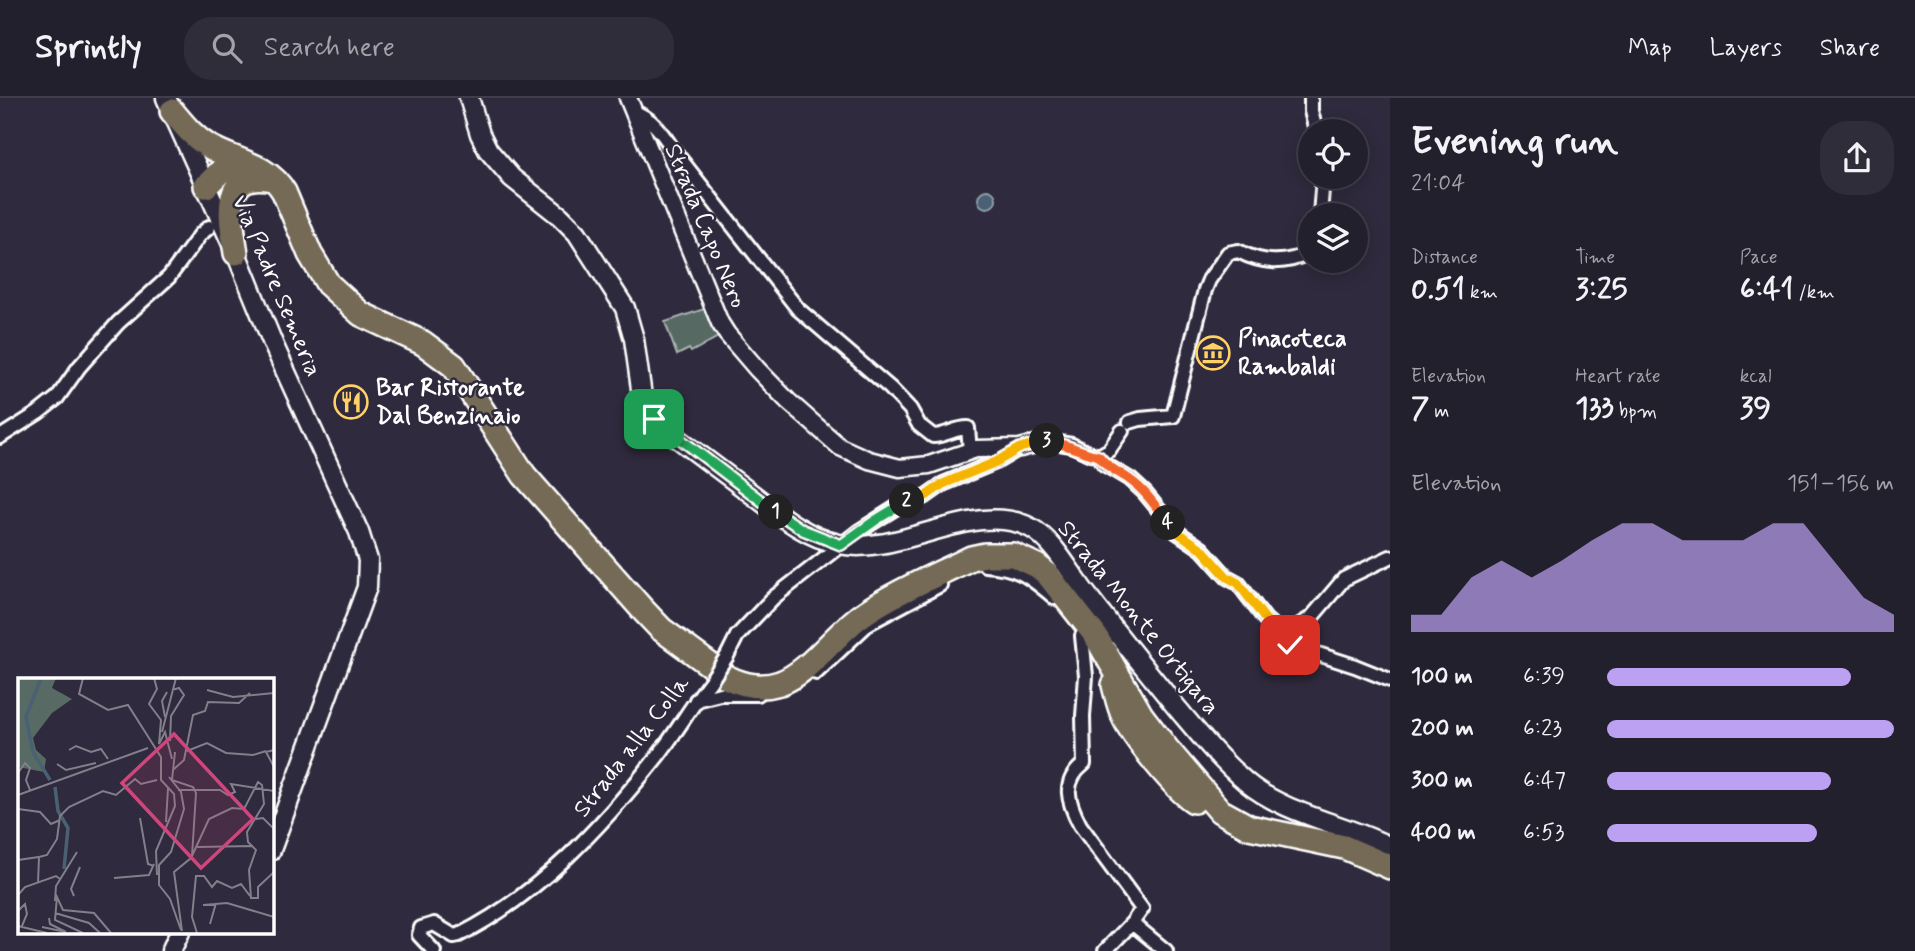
<!DOCTYPE html>
<html lang="en">
<head>
<meta charset="utf-8">
<style>
  :root { --surface:#23202e; --page:#2f2d3a; --text:#f1f3f6; --muted:#a3a3aa; --line:#403e4a; --accent:#bca0f2 }
  body { margin:0; font-family:Mynerve,sans-serif; background:var(--page); color:var(--text); height:100vh; display:flex; flex-direction:column; font-size:26px; white-space:nowrap }
  * { box-sizing:border-box; margin:0 }
  p { font-size:23px; color:var(--muted) }
  .icon { flex:none; width:38px; height:38px; fill:none; stroke:currentColor; stroke-width:2; stroke-linecap:round; stroke-linejoin:round }
  .map { position:relative; flex:1; overflow:hidden }
  .details { display:flex; flex-direction:column; background:var(--surface); width:525px }
  .details>* { flex:none }
  .controls { position:absolute; left:1298px; top:21px; display:grid; gap:14px }
  .controls a { display:grid; place-items:center; width:70px; height:70px; border-radius:50%; background:var(--surface); box-shadow:0 4px 18px #0003,0 0 0 2px var(--line); font-size:35px }
  .pin { position:absolute; display:grid; place-items:center; width:60px; height:60px; color:#fff; margin:-30px; border-radius:14px; box-shadow:0 4px 10px #0006 }
  .km { position:absolute; width:35px; height:35px; margin:-18px; border-radius:50%; background:#222; color:#fff; font-size:19px; line-height:35px; text-align:center }
  .round { display:grid; place-items:center; flex:none; width:74px; height:74px; border-radius:28px; background:var(--page) }
  .headline { display:flex; align-items:center; justify-content:space-between; height:119px; padding:0 21px }
  h1 { font-size:38px; font-weight:700; line-height:52px }
  .metrics { display:grid; grid-template-columns:repeat(3,1fr); gap:10px; height:119px; padding:7px 21px }
  .metrics div { display:grid; align-content:center }
  .metrics b { font-size:30px; font-weight:700 }
  .metrics small { font-size:19px; font-weight:400 }
  .metrics p { font-size:19px }
  .chart { height:196px; padding:14px 21px }
  .chart p { display:flex; justify-content:space-between }
  .chart svg { width:100%; height:126px; margin-top:7px; fill:var(--accent); opacity:.7 }
  ul { padding:0 21px; list-style:none; font-size:23px }
  li { display:grid; grid-template-columns:112px 84px 1fr; align-items:center; height:52px }
  li i { height:18px; border-radius:9px; background:var(--accent) }
  header { display:flex; align-items:center; gap:42px; box-sizing:border-box; height:98px; padding:0 35px; background:var(--surface); border-bottom:2px solid var(--line) }
  header strong { font-size:33px }
  nav { display:flex; gap:38px; margin-inline-start:auto; font-size:24px }
  .search { width:490px; height:63px; background:var(--page); display:flex; align-items:center; gap:18px; box-sizing:border-box; padding:0 24px; border-radius:28px; color:var(--muted); font-size:26px }
  main { display:flex; flex:1; min-height:0 }
  .map>svg:first-child { display:block }
  .green { fill:#576a63; stroke:#abb4b1; stroke-width:2 }
  .water { fill:#4a6174; stroke:#92a0ac; stroke-width:2 }
  .lines { fill:none; stroke-linecap:round; stroke-linejoin:round }
  .minor-casing { stroke:#fff; stroke-width:18 }
  .tertiary-casing { stroke:#fff; stroke-width:21 }
  .secondary-casing { stroke:#fff; stroke-width:23 }
  .motorway-casing { stroke:#fff; stroke-width:28 }
  .minor { stroke:#2f2a3d; stroke-width:12 }
  .tertiary { stroke:#2f2a3d; stroke-width:16 }
  .secondary { stroke:#2f2a3d; stroke-width:18 }
  .motorway { stroke:#756b55; stroke-width:23 }
  .minor-bridge-casing { stroke:#fff; stroke-width:18; stroke-linecap:butt }
  .minor-bridge { stroke:#2f2a3d; stroke-width:12 }
  .split-1-casing { stroke:#fff; stroke-width:14 }
  .split-2-casing { stroke:#fff; stroke-width:14 }
  .split-3-casing { stroke:#fff; stroke-width:14 }
  .split-4-casing { stroke:#fff; stroke-width:14 }
  .split-5-casing { stroke:#fff; stroke-width:14 }
  .split-1 { stroke:#22a559; stroke-width:9 }
  .split-2 { stroke:#22a559; stroke-width:9 }
  .split-3 { stroke:#f5b400; stroke-width:9 }
  .split-4 { stroke:#f0652b; stroke-width:9 }
  .split-5 { stroke:#f5b400; stroke-width:9 }
  .labels { text-anchor:middle; dominant-baseline:central; stroke-width:5; stroke-linejoin:round; paint-order:stroke }
  .street-label { font-size:24px; fill:#fff; stroke:#2f2a3d }
  .poi-label { font-size:24px; font-weight:bold; fill:#fff; stroke:#2f2a3d; text-anchor:start }
  .inset-river { fill:none; stroke:#4a6174; stroke-width:3.5 }
  .inset-road { fill:none; stroke:#827f8b; stroke-width:2 }
  .view { fill:#ce467c; fill-opacity:0.15; stroke:#ce467c; stroke-width:3.5 }
  .inset-edge { fill:none; stroke:#fff; stroke-width:3.5 }
</style>
</head>
<body>
<header>
<strong>Sprintly</strong>
<div class="search"><svg class="icon" aria-label="search" viewBox="0 0 24 24"><circle cx="10" cy="10" r="6"/><path d="M15 15l6 6"/></svg>Search here</div>
<nav><a>Map</a><a>Layers</a><a>Share</a></nav>
</header>
<main>
<div class="map">
<svg width="1390" height="853" viewBox="0 0 1390 853">
  <rect width="100%" height="100%" fill="#2f2a3d"/>
  <filter id="ink" filterUnits="userSpaceOnUse"><feTurbulence type="fractalNoise" baseFrequency=".0143" numOctaves="2"/><feDisplacementMap in="SourceGraphic" scale="14" xChannelSelector="R" yChannelSelector="G"/><feConvolveMatrix kernelMatrix="1 2 1 2 8 2 1 2 1" color-interpolation-filters="sRGB"/></filter>
  <g filter="url(#ink)">
    <path class="green" d="M707,210l11,29 -27,15 -2,-3 -12,6 -12,-33z"/>
    <path class="water" d="M978 101a9 9 0 1 1 18 0a9 9 0 1 1-18 0Z"/>
    <g class="lines">
      <defs>
        <path id="minor" d="M1311,0v13l5,20
          M634,14c20,7 29,23 41,40l123,157 92,79 20,21 9,16 14,11c12,0 22,-8 35,-8l2,23
          M1320,117l3,-38
          M1130,324l10,-3 33,-3 32,-126 4,-10 19,-27 10,-2c25,13 47,14 73,1
          M0,339l38,-24 19,-15 22,-31 39,-44 51,-46 31,-42 9,-8
          M1047,343l25,4 16,8 11,3 5,8 27,16 14,13 32,39 25,17 25,28 11,6 27,36 21,18 4,8 65,21 35,14
          M1099,358l10,-6 13,-19
          M985,467c34,2 45,12 70,33
          M1086,531l-4,7 4,40 -3,40 1,48c-23,18 -16,38 -4,61l62,84 -10,14 34,28
          M1286,539l9,-9 16,-10 33,-39 46,-22
          M727,558l10,-20 36,-38 86,-67 46,-29 21,-6 17,-12 53,-22 22,-13
          M816,575l53,-50 71,-38
          M696,602l24,-6h38
          M434,853l-15,-16 2,-7 13,-4 20,12 5,-1c80,-40 143,-109 198,-178 19,-24 34,-51 53,-75
          M1105,853l27,-28"/>
        <path id="tertiary" d="M628,0l92,225 7,11 30,35 31,32 52,46 29,13 31,8 29,-3 47,-16 44,-1 27,-7"/>
        <path id="secondary" d="M166,0l70,155 38,93 85,186 9,28 -1,27 -96,263
          M469,0l11,36 8,16 24,28 48,38 17,17 48,75 9,31 9,64 11,16 18,15c25,19 51,38 76,57 28,21 56,46 91,53 60,13 137,-46 192,-16 24,13 40,47 57,68 29,38 59,75 89,112 22,26 43,52 69,74 38,32 99,42 144,65
          M171,853l9,-19"/>
        <path id="motorway" d="M172,13c11,13 21,26 36,35 25,15 60,18 76,46l26,62 18,30 33,30 62,29 31,23 70,109 119,135 18,19 67,49c17,8 33,11 52,5 30,-11 55,-49 82,-68 33,-23 73,-39 109,-57l14,-3h28l24,11 10,8 48,61 46,80 26,34 53,62 29,16 95,20 46,20
          M206,88l16,-16 19,-8
          M236,155c-5,-32 -17,-85 36,-74
          M1114,587c3,11 5,22 10,32 9,20 52,73 70,84"/>
      </defs>
      <use href="#minor" class="minor-casing"/>
      <use href="#tertiary" class="tertiary-casing"/>
      <use href="#secondary" class="secondary-casing"/>
      <use href="#motorway" class="motorway-casing"/>
      <use href="#minor" class="minor"/>
      <use href="#tertiary" class="tertiary"/>
      <use href="#secondary" class="secondary"/>
      <use href="#motorway" class="motorway"/>
      <defs>
        <path id="minor-bridge" d="M710,584l17,-26"/>
      </defs>
      <use href="#minor-bridge" class="minor-bridge-casing"/>
      <use href="#minor-bridge" class="minor-bridge"/>
    </g>
  </g>
  <g class="lines" filter="url(#ink)">
    <defs>
      <path id="split-1" d="M654,321l122,93"/>
      <path id="split-2" d="M776,414l27,18 38,15 35,-25 31,-19"/>
      <path id="split-3" d="M907,403l19,-5 17,-12 53,-22 24,-14 27,-7"/>
      <path id="split-4" d="M1047,343c21,3 33,11 52,15 8,12 20,16 31,24 16,11 27,28 38,43"/>
      <path id="split-5" d="M1168,425l9,9 25,17 25,28 11,6 27,36 21,19 4,7"/>
    </defs>
    <use href="#split-1" class="split-1-casing"/>
    <use href="#split-2" class="split-2-casing"/>
    <use href="#split-3" class="split-3-casing"/>
    <use href="#split-4" class="split-4-casing"/>
    <use href="#split-5" class="split-5-casing"/>
    <use href="#split-1" class="split-1"/>
    <use href="#split-2" class="split-2"/>
    <use href="#split-3" class="split-3"/>
    <use href="#split-4" class="split-4"/>
    <use href="#split-5" class="split-5"/>
  </g>
  <defs>
    <symbol id="museum-ring" viewBox="-11 -11 22 22"><circle r="9.5" fill="#2f2a3d" stroke="#ffd166" stroke-width="1.5"/><path d="M0-6L6-3V-2H-6V-3ZM-5-1h2V3h-2ZM-1-1h2V3h-2ZM3-1h2V3H3ZM-6 4H6V6H-6Z" fill="#ffd166"/></symbol>
    <symbol id="restaurant-ring" viewBox="-11 -11 22 22"><circle r="9.5" fill="#2f2a3d" stroke="#ffd166" stroke-width="1.5"/><path d="M-5-6h1v4h1v-4h1v4h1v-4h1v5L-1.5 .5V6h-2V.5L-5-1ZM5-6V6H3V1.5H1.5Q1.5-4 5-6Z" fill="#ffd166"/></symbol>
  </defs>
  <g fill-rule="evenodd">
    <use href="#museum-ring" x="1194" y="236" width="38" height="38"/>
    <use href="#restaurant-ring" x="332" y="285" width="38" height="38"/>
  </g>
  <g class="labels">
    <g class="street-label">
      <text transform="translate(705 128) rotate(67)">Strada Capo Nero</text>
      <text transform="translate(276 188) rotate(67)">Via Padre Semeria</text>
      <text transform="translate(1138 520) rotate(51)">Strada Monte Ortigara</text>
      <text transform="translate(632 649) rotate(-52)">Strada alla Colla</text>
    </g>
    <g class="poi-label">
      <text x="1238" y="241">Pinacoteca<tspan x="1238" dy="28">Rambaldi</tspan></text>
      <text x="376" y="290">Bar Ristorante<tspan x="376" dy="28">Dal Benzinaio</tspan></text>
    </g>
  </g>
  <g transform="translate(18 580)">
    <rect width="256" height="256" fill="#2f2a3d"/>
    <path d="M0,0h38l-4,10 20,11 -20,14 -19,25 3,12 10,9 -2,13 -26,-5z" fill="#576a63"/>
    <path class="inset-river" d="M23,0l-15,39 7,35 17,28M37,109l3,24 10,17 -4,41"/>
    <path class="inset-road" d="M65,0l-4,16 29,16 20,-5 33,52v23l13,14 1,12 -19,45 1,24M136,0l3,11 -8,15 12,16 -2,24 6,-12 7,27M189,12l26,7 41,-4M147,39l-3,-16 5,-9M144,54l14,-54M152,63l1,-25 13,-21 -5,-7 -7,2M51,72l7,-4 15,6 10,-3 7,10M256,72l-8,2 8,15M169,73l20,-8 19,10 27,2 13,-4M157,74l-3,28 21,7 3,6 -4,63M39,86l9,6 30,-7M155,92l11,-10 9,-45 12,-4 3,-9 31,1 11,-10M0,95l7,-10 5,5 -4,12 4,10M151,99l12,15 3,17 -13,43 -12,13v20l11,14 11,31M160,112h42l8,5 7,-3 -4,-8 43,7M0,117l130,-47M0,131l22,3 11,12 9,-4M122,140l8,46 6,2M238,141l7,-1 11,11M148,144l2,-34M179,169l56,-1M21,179l8,-2 10,-16 3,-23 9,-9 34,-16 13,4 19,-16 6,5 16,-4M0,182l21,-3 -1,26M96,200l35,-3 5,-11M0,217l7,-8 31,-11 4,3M56,218l-3,-7 9,-22M37,223l1,-15 21,-34M185,227l24,-2 47,14M0,233l7,-7 2,10 -5,12M37,235l34,10 11,10M192,246l6,-21M0,248l29,7M24,249l24,5 -16,-8 -1,-6M164,253l-8,-59 17,-14 18,-39 23,-11 12,1 14,-27 4,3 2,19 -17,28 1,10 8,8 -7,20 2,28h7v-11l16,-15M65,255l-28,-13 2,-23 6,13 31,3 17,20M179,255l-5,-16 4,-41h8l8,11 5,-6 15,7 9,-4 9,12"/>
    <path class="view" d="M156,56l79,85 -52,49 -79,-85z"/>
    <rect width="256" height="256" class="inset-edge"/>
  </g>
</svg>
<div class="controls">
<a><svg class="icon" aria-label="locate" viewBox="0 0 24 24"><circle cx="12" cy="12" r="6"/><path d="M12 2v4M12 18v4M2 12h4M18 12h4"/></svg></a>
<a><svg class="icon" aria-label="layers" viewBox="0 0 24 24"><path d="M12 4l9 5-9 5-9-5zM3 14l9 5 9-5"/></svg></a>
</div>
<div class="pin" style="left:654px;top:321px;background:#1e9e55"><svg class="icon" aria-label="arrive" viewBox="0 0 24 24"><path d="M6 21V4h12l-3 4 3 4H6"/></svg></div>
<div class="pin" style="left:1290px;top:547px;background:#d93025"><svg class="icon" aria-label="check" viewBox="0 0 24 24"><path d="M5 12l5 5 9-10"/></svg></div>
<b class="km" style="left:776px;top:414px">1</b>
<b class="km" style="left:907px;top:403px">2</b>
<b class="km" style="left:1047px;top:343px">3</b>
<b class="km" style="left:1168px;top:425px">4</b>
</div>
<section class="details">
<div class="headline"><div><h1>Evening run</h1><p>21:04</p></div><a class="round"><svg class="icon" aria-label="share" viewBox="0 0 24 24"><path d="M12 15V3M7 8l5-5 5 5M5 13v7h14v-7"/></svg></a></div>
<div class="metrics">
<div><p>Distance</p><b>0.51<small> km</small></b></div>
<div><p>Time</p><b>3:25</b></div>
<div><p>Pace</p><b>6:41<small> /km</small></b></div>
</div>
<div class="metrics">
<div><p>Elevation</p><b>7<small> m</small></b></div>
<div><p>Heart rate</p><b>133<small> bpm</small></b></div>
<div><p>kcal</p><b>39</b></div>
</div>
<div class="chart"><p><span>Elevation</span>151–156 m</p>
<svg viewBox="0 0 160 44" preserveAspectRatio="none"><path d="M0 44V38L10 38L20 25L30 19L40 25L50 19L60 12L70 6L80 6L90 12L100 12L110 12L120 6L130 6L140 19L150 32L160 38V44z"/></svg>
</div>
<ul>
<li><b>100 m</b>6:39<i style="width:85%"></i></li>
<li><b>200 m</b>6:23<i style="width:100%"></i></li>
<li><b>300 m</b>6:47<i style="width:78%"></i></li>
<li><b>400 m</b>6:53<i style="width:73%"></i></li>
</ul>
</section>
</main>
</body>
</html>
